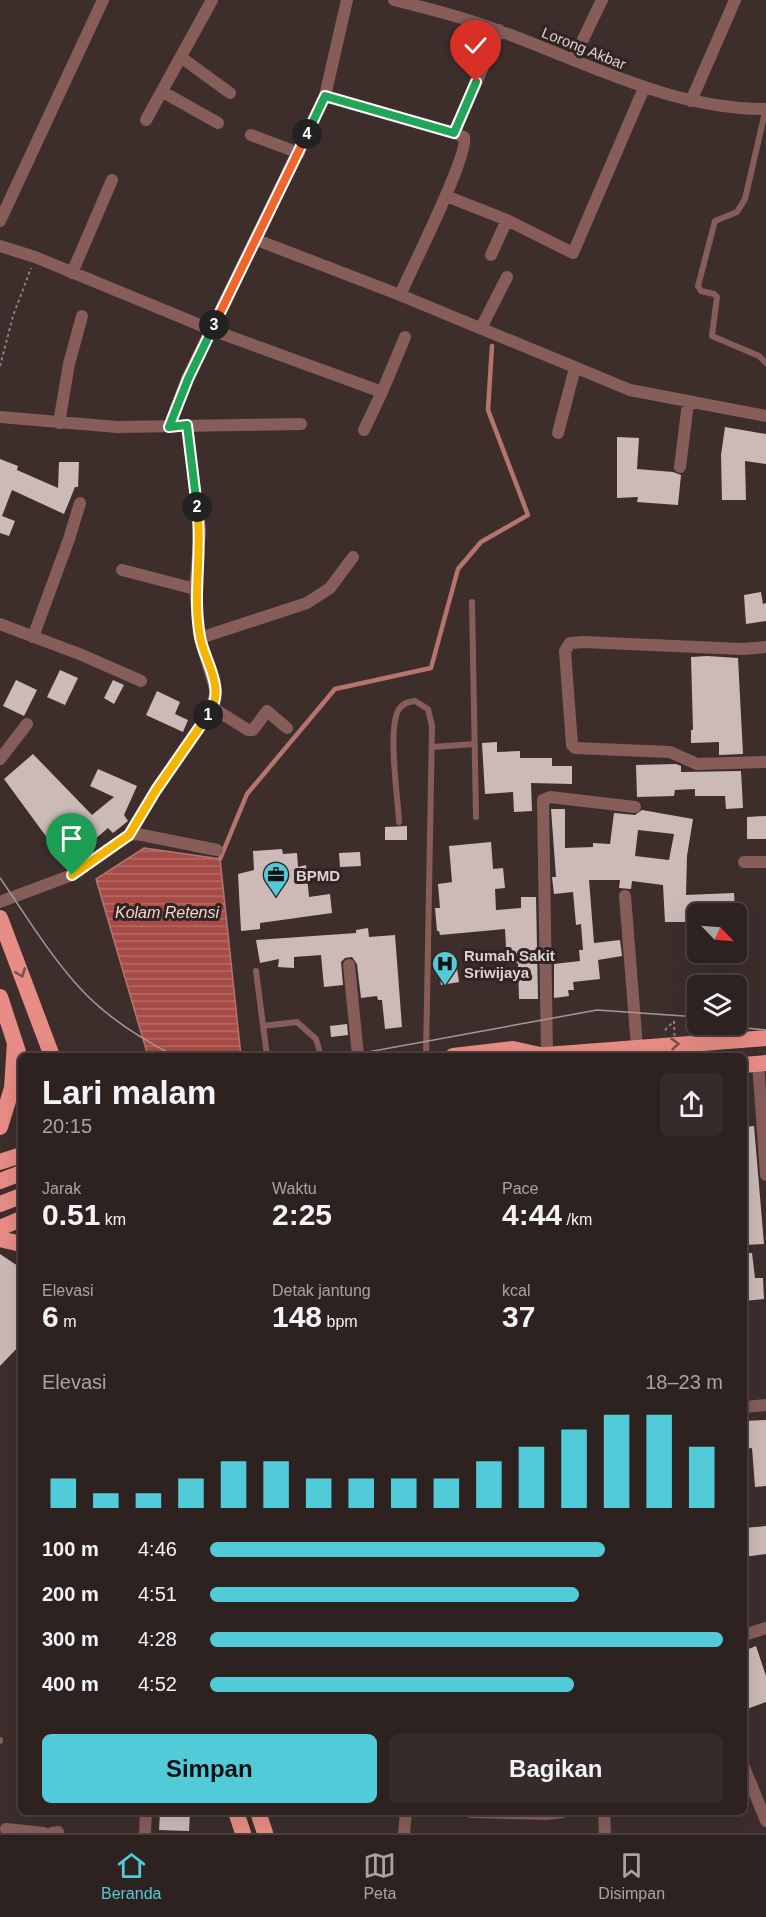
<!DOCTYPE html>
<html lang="id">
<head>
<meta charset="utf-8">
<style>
  :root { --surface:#2e2221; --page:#362a2a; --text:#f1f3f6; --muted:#a7a4a5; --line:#493f3f; --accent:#52cbd9 }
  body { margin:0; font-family:Arial,sans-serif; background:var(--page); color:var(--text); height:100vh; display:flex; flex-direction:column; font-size:22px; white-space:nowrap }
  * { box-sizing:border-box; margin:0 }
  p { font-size:20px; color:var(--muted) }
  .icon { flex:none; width:33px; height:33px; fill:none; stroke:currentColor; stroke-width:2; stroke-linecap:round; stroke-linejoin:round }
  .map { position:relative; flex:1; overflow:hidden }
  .panel { position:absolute; left:18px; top:1053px; width:729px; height:762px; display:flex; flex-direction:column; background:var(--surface); border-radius:9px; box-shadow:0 6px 24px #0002,0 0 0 2px var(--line) }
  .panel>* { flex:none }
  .needle { width:39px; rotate:115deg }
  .fabs { position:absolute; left:687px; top:903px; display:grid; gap:12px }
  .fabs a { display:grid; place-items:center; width:60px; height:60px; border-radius:9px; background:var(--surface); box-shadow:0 6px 24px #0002,0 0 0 2px var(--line); font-size:30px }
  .pin { position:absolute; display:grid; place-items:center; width:51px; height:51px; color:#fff; margin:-62px -26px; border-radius:50% 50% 50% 0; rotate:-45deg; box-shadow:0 0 6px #0007 }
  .pin .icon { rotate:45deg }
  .km { position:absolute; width:30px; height:30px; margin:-15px; border-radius:50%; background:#222; color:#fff; font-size:16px; line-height:30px; text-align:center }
  .round { display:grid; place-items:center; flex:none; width:63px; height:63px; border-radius:9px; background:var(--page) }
  .headline { display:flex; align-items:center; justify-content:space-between; height:102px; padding:0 24px }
  h1 { font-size:33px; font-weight:700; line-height:45px }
  .stats { display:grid; grid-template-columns:repeat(3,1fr); gap:9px; height:102px; padding:6px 24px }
  .stats div { display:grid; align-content:center }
  .stats b { font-size:30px; font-weight:700 }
  .stats small { font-size:16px; font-weight:400 }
  .stats p { font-size:16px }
  .chart { height:168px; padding:12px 24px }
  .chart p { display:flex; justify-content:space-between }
  .chart svg { width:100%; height:108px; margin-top:6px; stroke:var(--accent); stroke-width:6 }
  .cta { display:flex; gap:12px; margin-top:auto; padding:12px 24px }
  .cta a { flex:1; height:69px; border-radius:9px; background:var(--accent); color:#111; font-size:24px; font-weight:700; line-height:69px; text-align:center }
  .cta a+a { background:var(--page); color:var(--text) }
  ul { padding:0 24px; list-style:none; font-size:20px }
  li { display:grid; grid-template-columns:96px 72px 1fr; align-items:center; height:45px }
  li i { height:15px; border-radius:8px; background:var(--accent) }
  .menu { display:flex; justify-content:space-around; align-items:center; height:84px; border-top:2px solid var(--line); background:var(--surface); font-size:16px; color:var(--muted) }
  .menu a { display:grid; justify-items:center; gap:3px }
  .menu .current { color:var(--accent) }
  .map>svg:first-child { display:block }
  .water { fill:url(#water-rules); stroke:#b6746f; stroke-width:1.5 }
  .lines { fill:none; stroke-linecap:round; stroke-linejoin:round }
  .stream { stroke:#b6746f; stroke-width:4.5 }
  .building { fill:#ccbab7; fill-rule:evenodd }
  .path { stroke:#8d817f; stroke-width:2; stroke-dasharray:3 3; stroke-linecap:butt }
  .service { stroke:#865d59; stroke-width:6 }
  .minor { stroke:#865d59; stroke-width:12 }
  .trunk { stroke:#e88d85; stroke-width:16 }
  .tram { stroke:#a59998; stroke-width:1.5 }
  .path-bridge { stroke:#8d817f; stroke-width:2; stroke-dasharray:3 3; stroke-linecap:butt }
  .oneway { stroke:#7b4e4a }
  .split-1-casing { stroke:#fff; stroke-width:12 }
  .split-2-casing { stroke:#fff; stroke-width:12 }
  .split-3-casing { stroke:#fff; stroke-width:12 }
  .split-4-casing { stroke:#fff; stroke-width:12 }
  .split-5-casing { stroke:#fff; stroke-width:12 }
  .split-1 { stroke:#f5b400; stroke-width:8 }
  .split-2 { stroke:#f5b400; stroke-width:8 }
  .split-3 { stroke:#22a559; stroke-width:8 }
  .split-4 { stroke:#f0652b; stroke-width:8 }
  .split-5 { stroke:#22a559; stroke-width:8 }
  .labels { text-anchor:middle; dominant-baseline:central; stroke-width:6; stroke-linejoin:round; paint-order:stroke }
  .street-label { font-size:15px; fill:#dcd2d1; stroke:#322423 }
  .poi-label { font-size:15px; font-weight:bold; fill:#dcd2d1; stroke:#322423; text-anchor:start }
  .water-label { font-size:16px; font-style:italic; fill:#efd4d1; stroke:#322423 }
</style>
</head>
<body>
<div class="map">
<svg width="766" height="1833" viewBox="0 0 766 1833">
  <defs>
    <pattern id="water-rules" width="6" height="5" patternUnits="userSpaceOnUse" patternTransform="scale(1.5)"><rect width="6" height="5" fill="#a64b45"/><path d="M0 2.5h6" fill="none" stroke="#b66c67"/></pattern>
  </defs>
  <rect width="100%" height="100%" fill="#3d2e2c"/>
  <path class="water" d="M144,848l76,11 21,197h-93l-52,-177z"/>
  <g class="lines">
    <path class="stream" d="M220,859l27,-65 88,-105 96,-21 27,-99 23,-27 47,-27 -40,-105 4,-64"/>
  </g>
  <path class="building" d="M725,427l41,7v30l-21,-3 1,39h-24l-1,-45z
    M617,437l22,1 -2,31 36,3 8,3 -3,30 -41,-3 1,-5 -21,1z
    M0,459l18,7 -1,4 41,18 1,-26h20l-1,25h-3l-11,27 -52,-24 -10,26 13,5 -6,15 -9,-3z
    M761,592l2,12 3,-1v18l-20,3 -2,-29z
    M707,656l31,2 5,96 -24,1v-13l-28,1v-13h2l-2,-73z
    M60,670l18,8 -13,27 -18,-8z
    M16,680l21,10 -13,26 -21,-10z
    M113,680l11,5 -10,19 -10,-6z
    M157,691l23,11 -5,12 13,6 -5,12 -37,-17z
    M497,742v10l23,-1v7h32v8h20v18l-41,-1 1,28 -18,1 -1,-20 -28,2 -3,-51z
    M33,754l59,61 22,-18 -24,-11 8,-17 39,17 -13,29 4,6 -15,12 -5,-5 -14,12 -7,-9 -28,23 -55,-75z
    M676,764l5,2v6l60,-1 2,37 -17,1 -1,-13h-30v-7l-20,1 -1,6 -37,1 -1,-32z
    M551,809h14v39l28,-1v-4l17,1 4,-31 21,2 7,-5 51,9 -6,37 -1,39 48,-2 1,16 -48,2v11h-22l-2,-37 -31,-4 -1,8 -12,-1 1,-8h-31l5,63 26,-3 2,16 -24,4 2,19 -27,3 1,8h-6l1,6 -15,2v-34l26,-3 -1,-11h4l-2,-26 -5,1 -3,-33 -19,2 -2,-17h4zM638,830l36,4 -5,26 -34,-4z
    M766,816v23h-19v-22z
    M407,826v14h-22v-13z
    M491,842l2,27 10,-1 2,20 -10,1 1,21 25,-2v-11h15l2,102h-19l-1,-36 -11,1 -2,-35 -65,6 -1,-4h-2l-2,-23h5l-2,-24 14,-2 -3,-36z
    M282,849l1,5 14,-1 1,14 8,-2 3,32 21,-3 2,19 -72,10v6l-19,2 -3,-57 16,-4 -1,-19z
    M360,852l1,14 -21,1 -1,-14z
    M368,928l1,9 26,-2 7,92 -17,2 -3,-29h-4l-1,-4 -16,2 -4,-34 -5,-7 -7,1 -4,4 2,23 -19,2 -3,-32 -27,2v11l-16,-1 1,-8 -19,4 -4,-23 100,-7v-3z
    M456,961l3,21 -18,3 -3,-23z
    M347,1024l1,11 -17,2 -1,-11z
    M754,1126l10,118 -20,1v-118z
    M744,1253h8l3,25h8l1,21 -20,2z
    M0,1254l21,14v76l-21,22z
    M766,1420v66l-11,1 -3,-39 -8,1v-28z
    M766,1526v28l-22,3v-29z
    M756,1646l10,30v26l-22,8v-51l4,-2 -2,-7z
    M160,1812l30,1 -1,18 -30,-1z"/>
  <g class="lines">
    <path class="path" d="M0,366l13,-50 18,-48
      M665,1030l9,-9"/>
    <path class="service" d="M766,108l-21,91 -8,13 -22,9 -17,65 3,5 13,3 3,3 -5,39 47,20 7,7
      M472,602l4,215
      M432,747l43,-3
      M399,822c-1,-25 -12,-94 0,-113 4,-6 9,-7 16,-8l13,8 4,17 -6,330
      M256,971l11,85
      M263,1026l34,-4 19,17 5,17
      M0,1740v1"/>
    <path class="minor" d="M394,0c36,9 72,18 106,31 88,32 170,78 266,78
      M182,58l48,35
      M573,60l29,-60
      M163,92l55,31
      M325,96l129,37
      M691,101l44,-101
      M146,120l66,-120
      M251,135l48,18
      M446,196l61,24 66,33 71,-165
      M0,221l103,-221
      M257,240l143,55 230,95 136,26
      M0,246l35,11 177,73 170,62 23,-55
      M491,255l16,-35
      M72,273l40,-93
      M400,295c10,-23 70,-142 64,-158l-10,-4 45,-103
      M481,328l26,-51
      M0,417l117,10 184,-3
      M59,423l10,-59 13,-48
      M169,427l18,-48 138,-283 22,-96
      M364,430l18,-38
      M558,433l17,-65
      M680,467l8,-64
      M122,570l73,19
      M0,624l82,31 59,26
      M33,637l36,-98 11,-36
      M200,638l107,-35 23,-15 23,-31
      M766,647l-24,2 -158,-7 -14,1 -5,8 7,94 3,3 95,4 27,12 69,-2
      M213,708l35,22h5l14,-19 20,17
      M0,759l27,-35
      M129,835l27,-45 54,-78 6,-20 -16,-54 -5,-49 5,-58 -13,-106
      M744,862h22
      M625,896l12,151
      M0,902l72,-27 57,-40 8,-1 80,16
      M349,965l9,91
      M547,1054l-4,-254 7,-3 85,10
      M758,1063l8,112
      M744,1407l22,-2
      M744,1635l22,-7
      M744,1767l22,54
      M471,1812l75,2 17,-2
      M604,1812l1,21
      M6,1829l38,4
      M52,1833l6,-1
      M145,1833l1,-21
      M404,1833l2,-21"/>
    <path class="trunk" d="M0,918l52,138
      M0,997l18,55
      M453,1056l60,-7 27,6
      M533,1056l233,-18
      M744,1065l22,-2
      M0,1127l12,-39 3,-46
      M0,1162l21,-7
      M0,1181l21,-8
      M0,1204l21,-8
      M0,1228l21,-9
      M0,1239l21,5
      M236,1812l7,21
      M258,1812l7,21"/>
    <path class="tram" d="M0,878c25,36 49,76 78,108 26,29 63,53 97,70
      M702,1024l64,6
      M346,1056l251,-46 101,7"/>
    <path class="path-bridge" d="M674,1021l1,35"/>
  </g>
  <defs><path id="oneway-chevron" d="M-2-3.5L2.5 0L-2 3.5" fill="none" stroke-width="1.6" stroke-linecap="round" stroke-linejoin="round" transform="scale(1.5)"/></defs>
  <g class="oneway">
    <use href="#oneway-chevron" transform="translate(21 973) rotate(69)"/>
    <use href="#oneway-chevron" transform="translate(675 1044) rotate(-5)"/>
  </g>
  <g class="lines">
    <defs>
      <path id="split-1" d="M72,875l57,-40 27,-45 52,-75"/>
      <path id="split-2" d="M197,507c6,44 -5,86 3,130 5,26 27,52 8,78"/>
      <path id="split-3" d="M197,507l-10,-82 -18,2 19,-48 26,-54"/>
      <path id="split-4" d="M214,325l93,-191"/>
      <path id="split-5" d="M307,134l18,-38 129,37 22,-51"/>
    </defs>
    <use href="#split-1" class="split-1-casing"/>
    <use href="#split-2" class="split-2-casing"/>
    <use href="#split-3" class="split-3-casing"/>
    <use href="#split-4" class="split-4-casing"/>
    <use href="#split-5" class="split-5-casing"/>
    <use href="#split-1" class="split-1"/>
    <use href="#split-2" class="split-2"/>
    <use href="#split-3" class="split-3"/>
    <use href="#split-4" class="split-4"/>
    <use href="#split-5" class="split-5"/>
  </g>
  <defs>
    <symbol id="office-pin" viewBox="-11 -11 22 30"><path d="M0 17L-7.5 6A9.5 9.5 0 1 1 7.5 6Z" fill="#52cbd9" stroke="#322423"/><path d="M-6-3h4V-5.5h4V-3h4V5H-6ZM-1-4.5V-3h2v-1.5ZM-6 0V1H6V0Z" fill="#111"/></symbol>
    <symbol id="hospital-pin" viewBox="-11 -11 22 30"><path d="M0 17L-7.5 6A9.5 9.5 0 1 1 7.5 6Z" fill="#52cbd9" stroke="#322423"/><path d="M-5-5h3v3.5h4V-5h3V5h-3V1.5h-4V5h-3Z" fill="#111"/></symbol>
  </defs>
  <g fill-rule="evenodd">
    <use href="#office-pin" x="261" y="860" width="30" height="40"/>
    <use href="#hospital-pin" x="430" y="949" width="30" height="40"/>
  </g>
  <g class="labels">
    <g class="street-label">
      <text transform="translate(584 48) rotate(22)">Lorong Akbar</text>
    </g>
    <g class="poi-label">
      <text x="296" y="875">BPMD</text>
      <text x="464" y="955">Rumah Sakit<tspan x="464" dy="17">Sriwijaya</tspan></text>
    </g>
    <g class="water-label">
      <text x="167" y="912">Kolam Retensi</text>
    </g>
  </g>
</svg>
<div class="fabs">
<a><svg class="needle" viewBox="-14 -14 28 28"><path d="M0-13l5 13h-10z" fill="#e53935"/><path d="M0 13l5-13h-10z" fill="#a7a4a5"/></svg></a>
<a><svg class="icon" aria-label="layers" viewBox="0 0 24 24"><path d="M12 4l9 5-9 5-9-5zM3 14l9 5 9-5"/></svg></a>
</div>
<div class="pin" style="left:72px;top:875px;background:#1e9e55"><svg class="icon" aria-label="arrive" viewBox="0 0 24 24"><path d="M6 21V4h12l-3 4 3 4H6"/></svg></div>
<div class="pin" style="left:476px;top:82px;background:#d93025"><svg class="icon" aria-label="check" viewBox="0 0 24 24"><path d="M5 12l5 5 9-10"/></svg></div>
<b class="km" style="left:208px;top:715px">1</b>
<b class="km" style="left:197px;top:507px">2</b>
<b class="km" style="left:214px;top:325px">3</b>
<b class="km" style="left:307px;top:134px">4</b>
<section class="panel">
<div class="headline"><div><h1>Lari malam</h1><p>20:15</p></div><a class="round"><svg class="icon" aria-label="share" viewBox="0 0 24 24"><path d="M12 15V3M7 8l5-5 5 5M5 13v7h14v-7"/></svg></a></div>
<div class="stats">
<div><p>Jarak</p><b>0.51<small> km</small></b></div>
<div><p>Waktu</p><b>2:25</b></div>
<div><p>Pace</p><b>4:44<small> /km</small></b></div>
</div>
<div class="stats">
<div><p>Elevasi</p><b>6<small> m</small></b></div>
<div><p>Detak jantung</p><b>148<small> bpm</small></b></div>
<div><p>kcal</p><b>37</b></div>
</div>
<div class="chart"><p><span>Elevasi</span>18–23 m</p>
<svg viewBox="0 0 160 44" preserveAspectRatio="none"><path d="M5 44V32M15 44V38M25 44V38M35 44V32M45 44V25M55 44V25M65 44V32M75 44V32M85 44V32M95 44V32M105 44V25M115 44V19M125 44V12M135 44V6M145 44V6M155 44V19"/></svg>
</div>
<ul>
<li><b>100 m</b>4:46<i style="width:77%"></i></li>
<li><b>200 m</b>4:51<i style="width:72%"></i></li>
<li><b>300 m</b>4:28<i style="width:100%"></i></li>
<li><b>400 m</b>4:52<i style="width:71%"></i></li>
</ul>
<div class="cta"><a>Simpan</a><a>Bagikan</a></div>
</section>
</div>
<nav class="menu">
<a class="current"><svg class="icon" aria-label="home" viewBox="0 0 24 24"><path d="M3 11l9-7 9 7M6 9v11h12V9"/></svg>Beranda</a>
<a><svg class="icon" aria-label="map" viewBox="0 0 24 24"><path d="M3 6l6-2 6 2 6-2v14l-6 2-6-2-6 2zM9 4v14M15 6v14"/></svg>Peta</a>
<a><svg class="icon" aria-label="saved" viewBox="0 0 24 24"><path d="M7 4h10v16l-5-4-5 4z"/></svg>Disimpan</a>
</nav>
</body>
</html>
